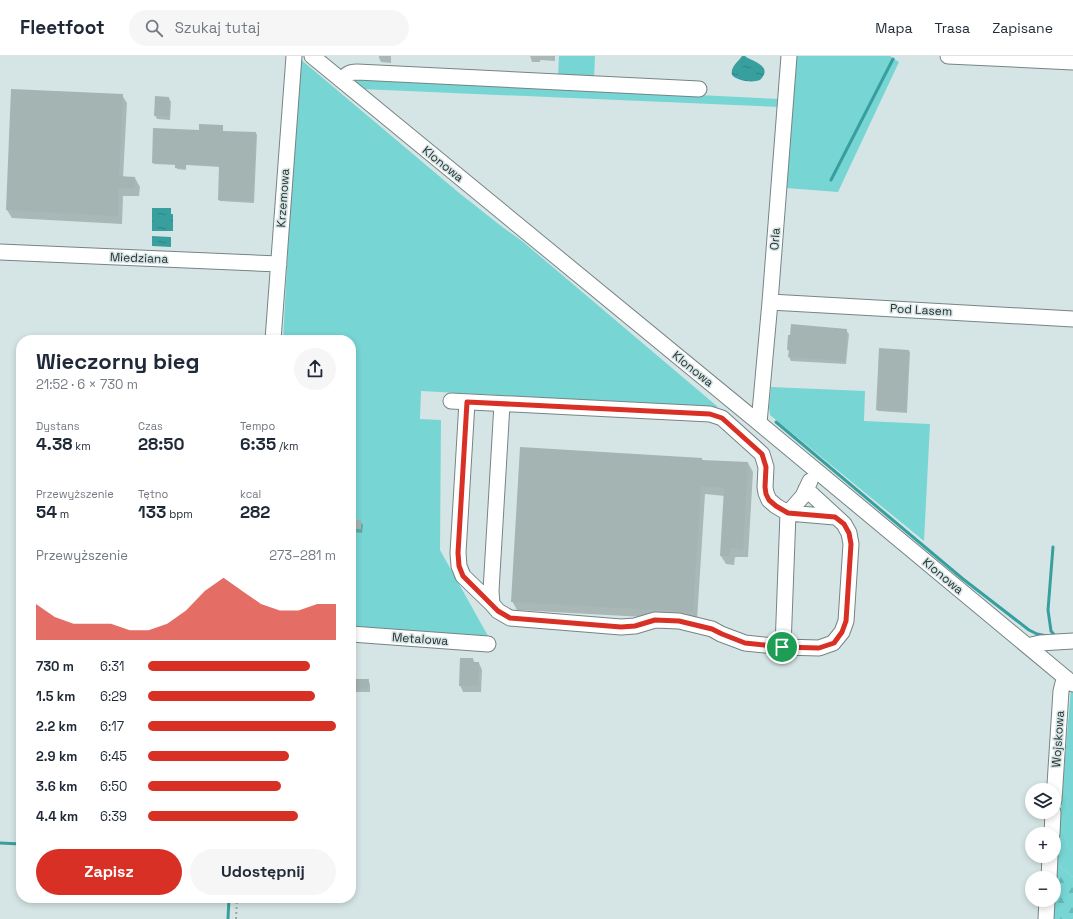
<!DOCTYPE html>
<html lang="pl">
<head>
<meta charset="utf-8">
<style>
  :root { --surface:#fff; --page:#f6f6f7; --text:#1f2937; --muted:#747a83; --line:#e0e1e3; --accent:#d93025 }
  body { margin:0; font-family:"Space Grotesk",sans-serif; background:var(--page); color:var(--text); height:100vh; display:flex; flex-direction:column; font-size:15px; white-space:nowrap }
  * { box-sizing:border-box; margin:0 }
  p { font-size:13px; color:var(--muted) }
  .icon { flex:none; width:22px; height:22px; fill:none; stroke:currentColor; stroke-width:2; stroke-linecap:round; stroke-linejoin:round }
  .map { position:relative; flex:1; overflow:hidden }
  .drawer { position:absolute; left:16px; top:279px; width:340px; height:568px; display:flex; flex-direction:column; background:var(--surface); border-radius:16px; box-shadow:0 2px 6px #0003 }
  .drawer>* { flex:none }
  .controls { position:absolute; left:1025px; top:727px; display:grid; gap:8px }
  .controls a { display:grid; place-items:center; width:36px; height:36px; border-radius:50%; background:var(--surface); box-shadow:0 2px 6px #0003; font-size:20px }
  .pin { position:absolute; display:grid; place-items:center; width:34px; height:34px; color:#fff; margin:-17px; border:2px solid #fff; border-radius:50%; box-shadow:0 1px 4px #0007 }
  .round { display:grid; place-items:center; flex:none; width:42px; height:42px; border-radius:21px; background:var(--page) }
  .head { display:flex; align-items:center; justify-content:space-between; height:68px; padding:0 20px }
  h1 { font-size:22px; font-weight:800; line-height:30px }
  .stats { display:grid; grid-template-columns:repeat(3,1fr); gap:6px; height:68px; padding:4px 20px }
  .stats div { display:grid; align-content:center }
  .stats b { font-size:17px; font-weight:800 }
  .stats small { font-size:11px; font-weight:400 }
  .stats p { font-size:11px }
  .chart { height:112px; padding:8px 20px }
  .chart p { display:flex; justify-content:space-between }
  .chart svg { width:100%; height:72px; margin-top:4px; fill:var(--accent); opacity:.7 }
  .primary-button { display:flex; gap:8px; margin-top:auto; padding:8px 20px }
  .primary-button a { flex:1; height:46px; border-radius:24px; background:var(--accent); color:#fff; font-size:16px; font-weight:800; line-height:46px; text-align:center }
  .primary-button a+a { background:var(--page); color:var(--text) }
  ul { padding:0 20px; list-style:none; font-size:13px }
  li { display:grid; grid-template-columns:64px 48px 1fr; align-items:center; height:30px }
  li i { height:10px; border-radius:5px; background:var(--accent) }
  header { display:flex; align-items:center; gap:24px; box-sizing:border-box; height:56px; padding:0 20px; background:var(--surface); border-bottom:1px solid var(--line) }
  header strong { font-size:19px }
  nav { display:flex; gap:22px; margin-inline-start:auto; font-size:14px }
  .search { width:280px; height:36px; background:var(--page); display:flex; align-items:center; gap:10px; box-sizing:border-box; padding:0 14px; border-radius:22px; color:var(--muted); font-size:15px }
  .map>svg:first-child { display:block }
  .green { fill:#77d5d4 }
  .forest { fill:url(#forest-firs) }
  .water { fill:url(#water-ripples) }
  .shadow { fill:#0003 }
  .lines { fill:none; stroke-linecap:round; stroke-linejoin:round }
  .stream { stroke:#389f9f; stroke-width:3 }
  .building { fill:#a4b4b3 }
  .minor-casing { stroke:#768484; stroke-width:17 }
  .path { stroke:#9ba7a7; stroke-width:2; stroke-dasharray:2 3; stroke-linecap:butt }
  .minor { stroke:#fff; stroke-width:15 }
  .route-casing { stroke:#fff; stroke-width:8 }
  .route { stroke:#d93025; stroke-width:5 }
  .labels { text-anchor:middle; dominant-baseline:central; stroke-width:3; stroke-linejoin:round; paint-order:stroke }
  .street-label { font-size:12px; fill:#292f2f; stroke:#d5e5e5 }
</style>
</head>
<body>
<header>
<strong>Fleetfoot</strong>
<div class="search"><svg class="icon" aria-label="search" viewBox="0 0 24 24"><circle cx="10" cy="10" r="6"/><path d="M15 15l6 6"/></svg>Szukaj tutaj</div>
<nav><a>Mapa</a><a>Trasa</a><a>Zapisane</a></nav>
</header>
<div class="map">
<svg width="1073" height="863" viewBox="0 0 1073 863">
  <defs>
    <pattern id="forest-firs" width="22" height="20" patternUnits="userSpaceOnUse"><rect width="22" height="20" fill="#77d5d4"/><path d="M5 1l3.5 6h-7zM16 11l3.5 6h-7z" fill="#67b7b6"/></pattern>
    <pattern id="water-ripples" width="26" height="14" patternUnits="userSpaceOnUse"><rect width="26" height="14" fill="#389f9f"/><path d="M2 4q2-2 4 0t4 0M15 11q2-2 4 0t4 0" fill="none" stroke="#2f8282"/></pattern>
  </defs>
  <rect width="100%" height="100%" fill="#d5e5e5"/>
  <path class="green" d="M559,0h36l-1,22 -36,-2z
    M795,0h95l9,6 -61,130 -52,-4z
    M299,2l159,134 43,34 21,15 196,166 -297,-16 -1,28 21,1 -1,130 48,86 -66,-4 -71,-5v-287h-68l15,-277z
    M355,22l424,21v8l-418,-18 -6,-4z
    M771,331l94,4 -1,30 66,3 -6,117 -154,-126 -1,-8z
    M1071,633l2,2v186l-17,-14z"/>
  <path class="forest" d="M1056,807l17,14v42h-21z"/>
  <path class="water" d="M742,0c6,0 1,0 6,2 10,5 24,10 12,22 -7,3 -23,1 -28,-5 -2,-8 6,-13 10,-19z
    M152,152h19v6h2v17h-21z
    M152,180l19,1v10l-19,-1z"/>
  <path class="shadow" d="M379,0h12v7l-10,-1 -2,-4z
    M530,0h25v5l-15,-1v2h-8z
    M122,39l5,8 -4,75h12l5,9 -1,9h-16l-1,28 -110,-6 -5,-8z
    M169,42l2,4 -1,18 -13,-1 -2,-4z
    M223,70v6l33,1 1,2 -3,68 -34,-2 -1,-1 1,-33 -34,-2v5l-9,-1 -1,-4 -22,-1 -1,-1 47,-32z
    M846,274l3,4 -3,30 -55,-3 -2,-4v-5l-1,-3 3,-13z
    M909,295l1,1 -3,61 -29,-2 -1,-1z
    M702,403l1,2 45,2 5,9 -5,85h-13l-1,8 -8,-1 -5,-8 4,-60 -20,-2 -8,126 -180,-10 -5,-9z
    M351,465h9l3,4 -1,8 -9,-1 -1,10h-1z
    M473,603l2,4h4l3,7 -1,22h-18l-3,-7z
    M351,624h17l2,4v8h-18l-1,-2z"/>
  <g class="lines">
    <path class="stream" d="M831,124l62,-121
      M776,366l187,157 66,51 8,4 10,2
      M1053,491l-5,63 3,21 5,6
      M0,787l21,1
      M228,863l1,-21"/>
  </g>
  <path class="building" d="M11,33l112,5 -4,82 16,1v11h-17v28l-112,-6z
    M155,40l14,1v19h-15z
    M199,68l24,1v6l33,1 -3,69 -35,-1 1,-34 -33,-2v4h-11v-4l-23,-1 1,-35 46,2z
    M791,268l56,5 -2,32 -57,-4 1,-7h-2l1,-15h2z
    M879,292l30,2 -3,61 -30,-1z
    M520,391l182,11v2l46,2 -5,87 -13,-1v8h-10l4,-68 -23,-2 -8,126 -182,-10z
    M351,464h10v9h-10z
    M460,602h13v4h6l-1,24h-19z
    M351,623h18l-1,10 -17,-1z"/>
  <g class="lines">
    <defs>
      <path id="minor" d="M312,0l447,367 314,261
        M948,0l125,6
        M341,24c5,-5 8,-8 16,-8l342,17
        M0,196l279,12
        M770,246l303,17
        M273,284l21,-284
        M451,345l259,13 12,4 40,36 4,13 -1,20 1,6 3,7 7,6 12,7 15,-17 7,-15
        M467,346l-9,151 1,13 4,10 29,28
        M502,348l-11,187 1,13 6,7 12,7 111,9 14,-1 20,-6 24,1 33,8 9,5 24,9 38,4 36,1 14,-5 9,-11 4,-11 5,-77 -2,-11 -5,-9 -38,-35
        M759,367l11,-121 19,-246
        M351,578l137,10
        M1027,590l13,-3 33,-2
        M783,591l5,-134 47,4
        M1054,744l7,-109 2,-8 3,-5
        M1052,778l1,-22
        M1049,822l1,-22
        M1046,863l1,-19"/>
    </defs>
    <use href="#minor" class="minor-casing"/>
    <path class="path" d="M236,863l1,-21"/>
    <use href="#minor" class="minor"/>
  </g>
  <g class="lines">
    <defs>
      <path id="route" d="M467,346l243,12 12,4 40,36 4,13 -1,20 1,7 3,6 7,6 12,7 47,4 9,7 5,9 2,11 -5,77 -4,11 -8,11 -15,5 -37,-1 -37,-4 -23,-9 -10,-5 -33,-8 -24,-1 -20,6 -14,1 -111,-9 -12,-7 -35,-35 -4,-10 -1,-13z"/>
    </defs>
    <use href="#route" class="route-casing"/>
    <use href="#route" class="route"/>
  </g>
  <g class="labels">
    <g class="street-label">
      <text transform="translate(443 108) rotate(39)">Klonowa</text>
      <text transform="translate(283 142) rotate(-86)">Krzemowa</text>
      <text transform="translate(775 183) rotate(-86)">Orla</text>
      <text transform="translate(139 202) rotate(2)">Miedziana</text>
      <text transform="translate(921 254) rotate(3)">Pod Lasem</text>
      <text transform="translate(693 313) rotate(39)">Klonowa</text>
      <text transform="translate(943 520) rotate(40)">Klonowa</text>
      <text transform="translate(420 583) rotate(4)">Metalowa</text>
      <text transform="translate(1058 683) rotate(-86)">Wojskowa</text>
    </g>
  </g>
</svg>
<div class="controls">
<a><svg class="icon" aria-label="layers" viewBox="0 0 24 24"><path d="M12 4l9 5-9 5-9-5zM3 14l9 5 9-5"/></svg></a>
<a>+</a>
<a>−</a>
</div>
<div class="pin" style="left:782px;top:591px;background:#1e9e55"><svg class="icon" aria-label="arrive" viewBox="0 0 24 24"><path d="M6 21V4h12l-3 4 3 4H6"/></svg></div>
<section class="drawer">
<div class="head"><div><h1>Wieczorny bieg</h1><p>21:52 · 6 × 730 m</p></div><a class="round"><svg class="icon" aria-label="share" viewBox="0 0 24 24"><path d="M12 15V3M7 8l5-5 5 5M5 13v7h14v-7"/></svg></a></div>
<div class="stats">
<div><p>Dystans</p><b>4.38<small> km</small></b></div>
<div><p>Czas</p><b>28:50</b></div>
<div><p>Tempo</p><b>6:35<small> /km</small></b></div>
</div>
<div class="stats">
<div><p>Przewyższenie</p><b>54<small> m</small></b></div>
<div><p>Tętno</p><b>133<small> bpm</small></b></div>
<div><p>kcal</p><b>282</b></div>
</div>
<div class="chart"><p><span>Przewyższenie</span>273–281 m</p>
<svg viewBox="0 0 160 44" preserveAspectRatio="none"><path d="M0 44V22L10 30L20 34L30 34L40 34L50 38L60 38L70 34L80 26L90 14L100 6L110 14L120 22L130 26L140 26L150 22L160 22V44z"/></svg>
</div>
<ul>
<li><b>730 m</b>6:31<i style="width:86%"></i></li>
<li><b>1.5 km</b>6:29<i style="width:89%"></i></li>
<li><b>2.2 km</b>6:17<i style="width:100%"></i></li>
<li><b>2.9 km</b>6:45<i style="width:75%"></i></li>
<li><b>3.6 km</b>6:50<i style="width:71%"></i></li>
<li><b>4.4 km</b>6:39<i style="width:80%"></i></li>
</ul>
<div class="primary-button"><a>Zapisz</a><a>Udostępnij</a></div>
</section>
</div>
</body>
</html>
